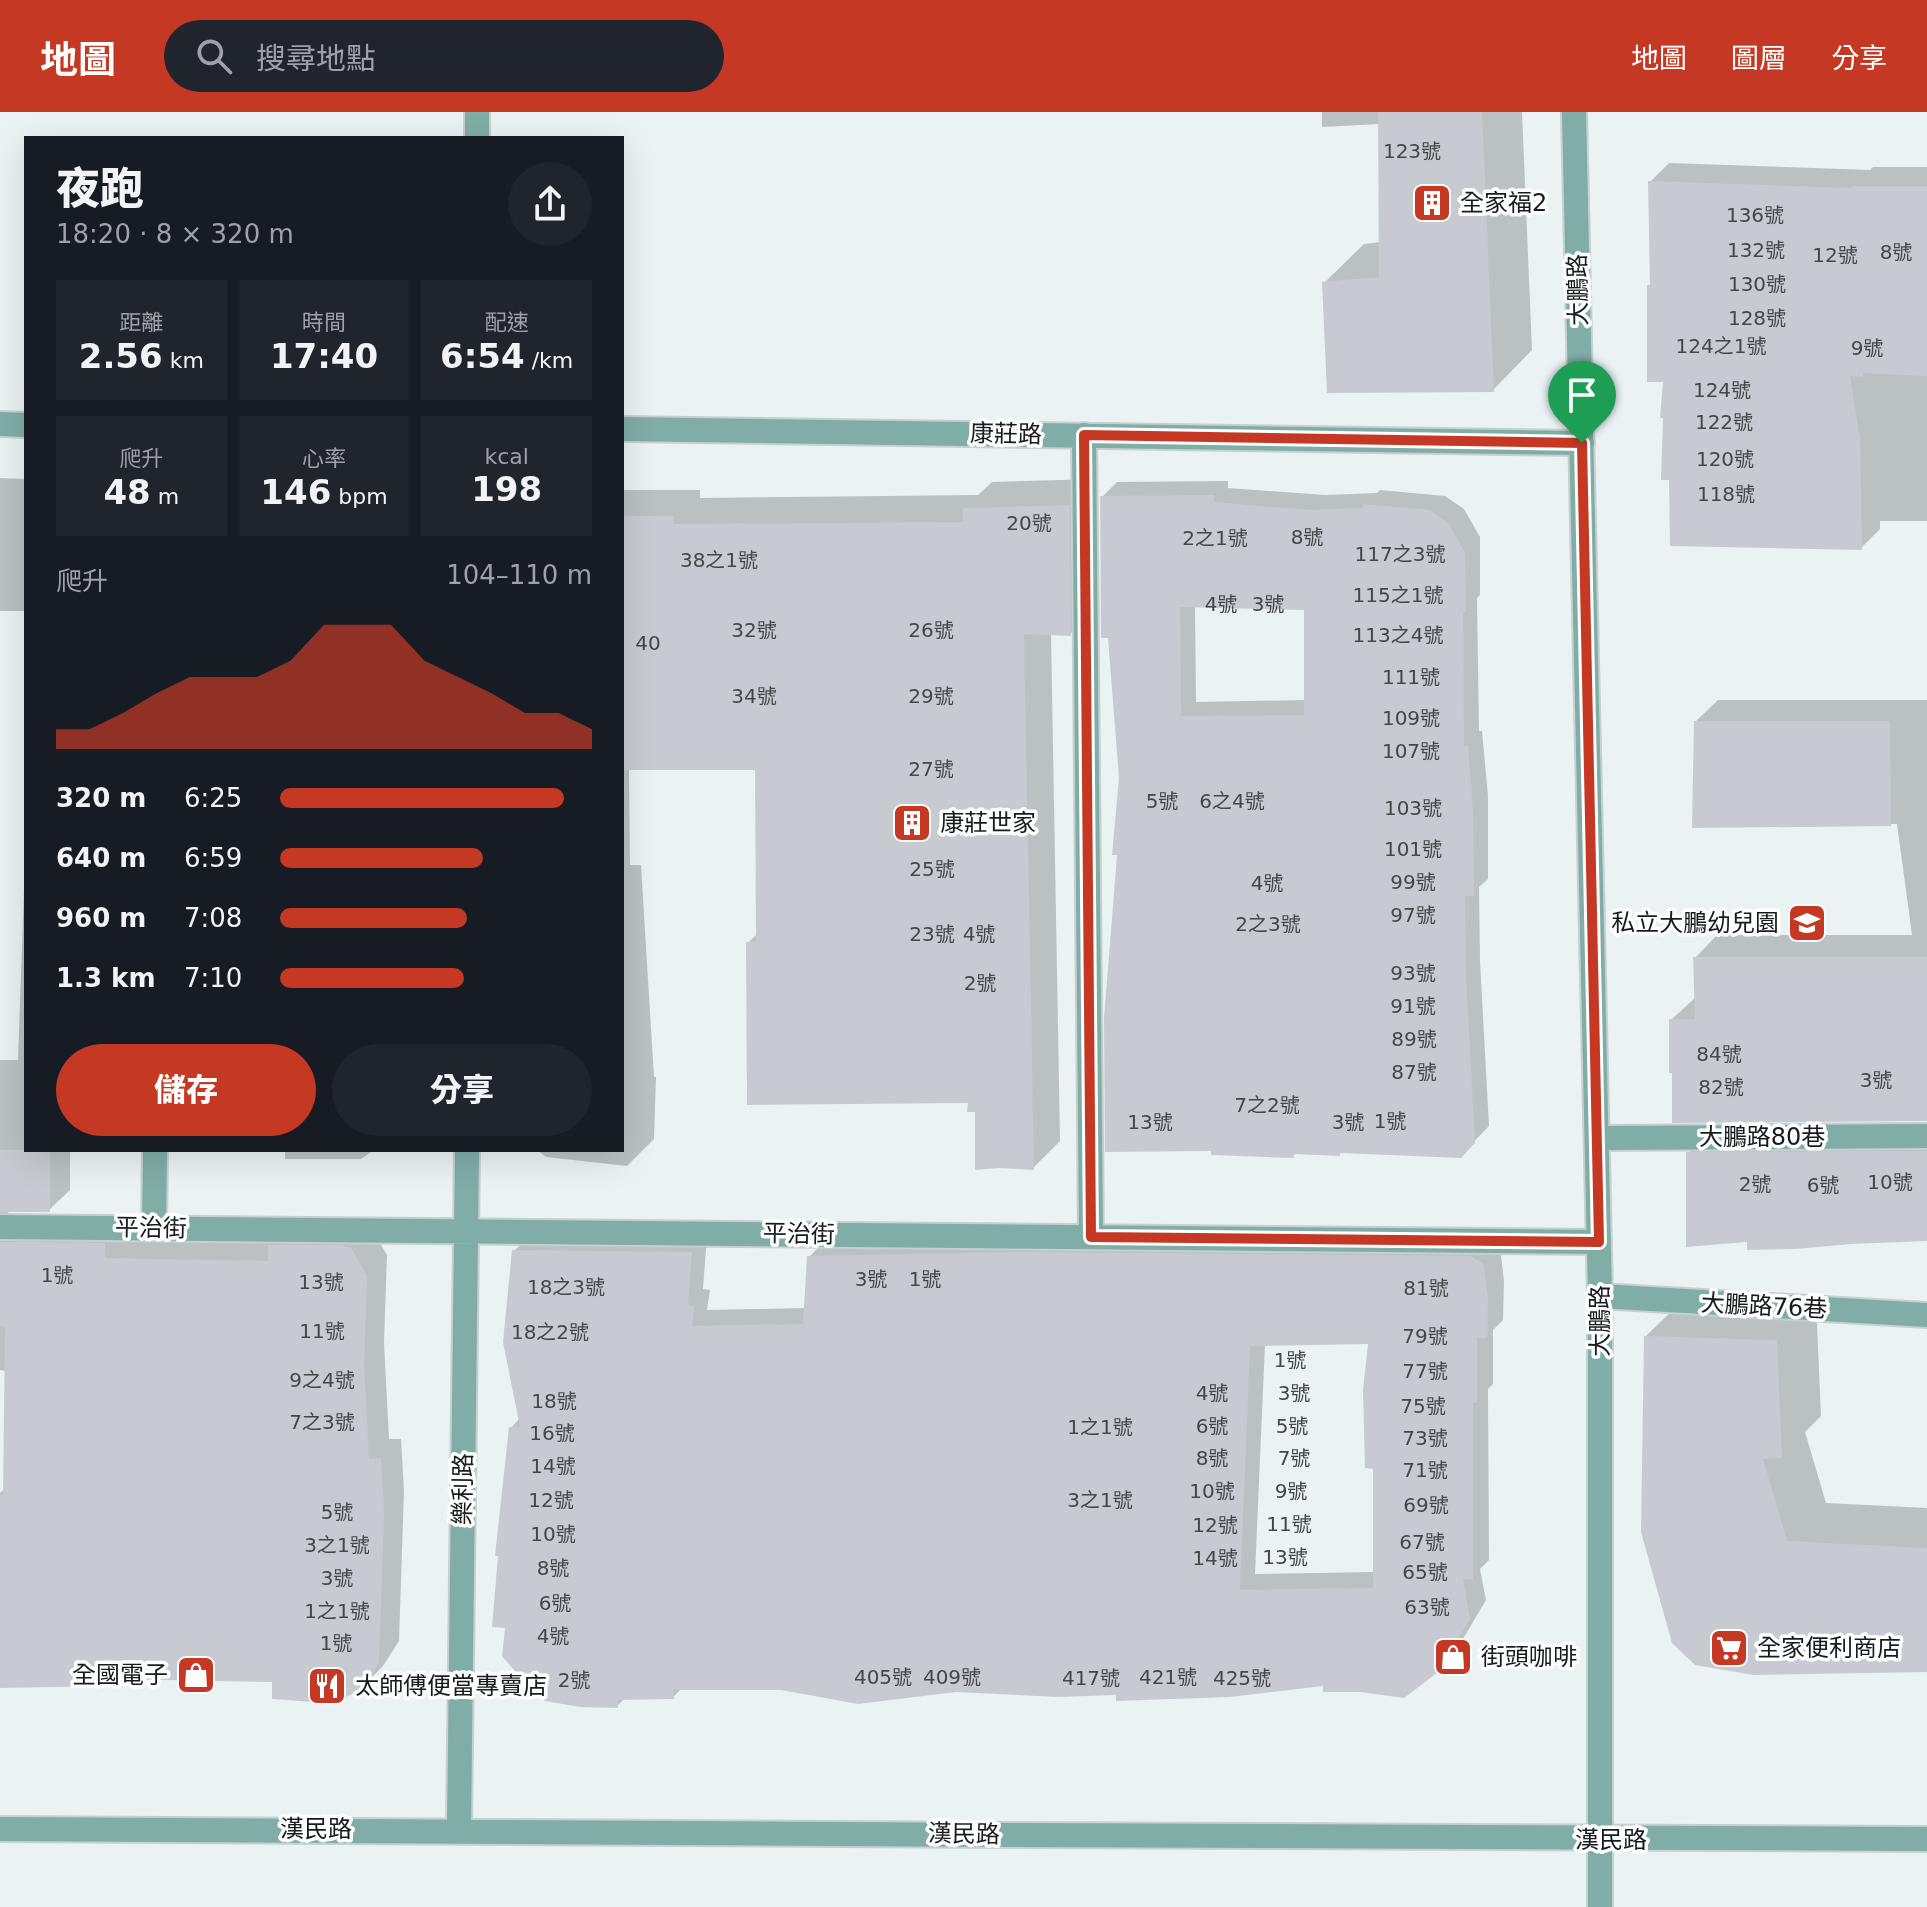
<!DOCTYPE html>
<html lang="zh-TW">
<head>
<meta charset="utf-8">
<style>
  :root { --surface:#171b24; --page:#20242c; --text:#f1f3f6; --muted:#9ea1a6; --accent:#c53924 }
  body { margin:0; font-family:"DejaVu Sans","Noto Sans TC",sans-serif; background:var(--page); color:var(--text); height:100vh; display:flex; flex-direction:column; font-size:30px; white-space:nowrap }
  * { box-sizing:border-box; margin:0 }
  p { font-size:26px; color:var(--muted) }
  .icon { flex:none; width:44px; height:44px; fill:none; stroke:currentColor; stroke-width:2; stroke-linecap:round; stroke-linejoin:round }
  .map { position:relative; flex:1; overflow:hidden }
  .drawer { position:absolute; left:24px; top:24px; width:600px; height:1016px; display:flex; flex-direction:column; background:var(--surface); border-radius:0px; box-shadow:0 8px 32px #0002 }
  .drawer>* { flex:none }
  .pin { position:absolute; display:grid; place-items:center; width:68px; height:68px; color:#fff; margin:-82px -34px; border-radius:50% 50% 50% 0; rotate:-45deg; box-shadow:0 0 8px #0007 }
  .pin .icon { rotate:45deg }
  .round { display:grid; place-items:center; flex:none; width:84px; height:84px; border-radius:42px; background:var(--page) }
  .summary { display:flex; align-items:center; justify-content:space-between; height:136px; padding:0 32px }
  h1 { font-size:44px; font-weight:800; line-height:60px }
  .stats { display:grid; grid-template-columns:repeat(3,1fr); gap:12px; height:136px; padding:8px 32px }
  .stats div { display:grid; align-content:center; border-radius:0px; background:var(--page); text-align:center }
  .stats b { font-size:34px; font-weight:800 }
  .stats small { font-size:22px; font-weight:400 }
  .stats p { font-size:22px }
  .chart { height:224px; padding:16px 32px }
  .chart p { display:flex; justify-content:space-between }
  .chart svg { width:100%; height:144px; margin-top:8px; fill:var(--accent); opacity:.7 }
  .cta { display:flex; gap:16px; margin-top:auto; padding:16px 32px }
  .cta a { flex:1; height:92px; border-radius:48px; background:var(--accent); color:#fff; font-size:32px; font-weight:800; line-height:92px; text-align:center }
  .cta a+a { background:var(--page); color:var(--text) }
  ul { padding:0 32px; list-style:none; font-size:26px }
  li { display:grid; grid-template-columns:128px 96px 1fr; align-items:center; height:60px }
  li i { height:20px; border-radius:10px; background:var(--accent) }
  header { display:flex; align-items:center; gap:48px; box-sizing:border-box; height:112px; padding:0 40px; background:var(--accent); color:#fff }
  header strong { font-size:38px }
  nav { display:flex; gap:44px; margin-inline-start:auto; font-size:28px }
  .search { width:560px; height:72px; background:var(--page); display:flex; align-items:center; gap:20px; box-sizing:border-box; padding:0 28px; border-radius:44px; color:var(--muted); font-size:30px }
  .map>svg:first-child { display:block }
  .shadow { fill:#0003; fill-rule:evenodd }
  .building { fill:#c7cbd1; fill-rule:evenodd }
  .lines { fill:none; stroke-linecap:round; stroke-linejoin:round }
  .minor-casing { stroke:#c8cfd1; stroke-width:28 }
  .minor { stroke:#81ada7; stroke-width:24 }
  .route-casing { stroke:#fff; stroke-width:16 }
  .route { stroke:#c53924; stroke-width:10 }
  .labels { text-anchor:middle; dominant-baseline:central; stroke-width:7; stroke-linejoin:round; paint-order:stroke }
  .number-label { font-size:20px; fill:#444648 }
  .poi-label { font-size:24px; fill:#181a1b; stroke:#fcfefe; text-anchor:start }
  .street-label { font-size:24px; fill:#181a1b; stroke:#fcfefe }
</style>
</head>
<body>
<header>
<strong>地圖</strong>
<div class="search"><svg class="icon" aria-label="search" viewBox="0 0 24 24"><circle cx="10" cy="10" r="6"/><path d="M15 15l6 6"/></svg>搜尋地點</div>
<nav><a>地圖</a><a>圖層</a><a>分享</a></nav>
</header>
<div class="map">
<svg width="1927" height="1795" viewBox="0 0 1927 1795">
  <rect width="100%" height="100%" fill="#eaf2f4"/>
  <path class="shadow" d="M1322,0h200l10,238 -39,40 -169,-107 40,-39 17,-2 -1,-118 -58,3z
    M1669,51l201,7 3,-3h54v354h-47v8l-19,19 -195,-168 -17,-94 3,-3 -2,-101z
    M0,366l26,1v132h-26z
    M1096,367l1,128 -27,27 -19,-1 9,508 -27,27 -63,-67 -222,-158 10,-10 -1,-165h-128l1,97h11l13,212h2l-2,62 -27,27 -81,-9 -9,-7h85v-660h78v8l278,-3 14,-13z
    M1228,369v7l97,7 52,-2 3,-3 65,6 19,13 16,28v58l-3,3 2,133h3l6,65v83l-9,8 1,74 9,165 -29,30 -118,-5 -3,3 -43,-2 -3,4 -174,-303 2,-74 -19,-282 15,-15zM1195,493l111,3v92l-110,2z
    M1718,588h209v419l-256,-99 25,-23 -1,-39 22,-23h195l-15,-111 -203,2 1,-104z
    M26,721v317h44v40l-21,20h-42l5,9 359,9 16,27 -3,88 5,96h12l3,52 -5,150 -16,25 -21,21 -88,-7 -156,-3 -7,7 -111,2v-193l5,-4 1,-118 -6,-1v-310h18z
    M1927,1018v110h-179l-60,-87 22,-22z
    M256,1038h118l-13,9h-76v-8z
    M531,1122l176,2 -4,53 7,1 -3,20 99,-2 3,-51 17,-17 674,7 4,34 -1,39 -10,10v54l-5,5 1,171 -9,9 6,31 -32,54 -18,18 -111,12 -207,9 -436,-5 -9,9 -48,1 -8,8 -106,-278 9,-10 -6,-167zM1370,1230l5,125v105l-120,2 10,-230z
    M1686,1185l130,5 5,114 -16,16 21,71 101,5v162l-172,3 -109,-337z"/>
  <path class="building" d="M1378,0h104l12,280 -167,1 -5,-111 57,-5z
    M1648,69l204,7v-2h75v190l-64,-3v4l-13,-1 10,63 2,111 -192,-4 -1,-66h-8l2,-62h-3l3,-36h-16v-97h3z
    M1214,383v7l95,8 54,-2v-4l67,6 19,14 16,29 1,59h-3l1,134h4l5,66 1,84h-9l1,81 9,166 -14,15 -121,-5v3l-47,-2 1,4 -83,-3v-4l-106,1 -1,-134 13,-163h-5l7,-77 -11,-140h-7l-1,-142zM1180,495l124,3v105l-123,1z
    M1070,393l1,131 -47,-2 10,536 -35,-2 -24,2v-58h-8l1,-9 -221,2 -1,-163h10l-1,-172h-133v-254h52v8l289,-2v-14z
    M1694,609h196l1,105 -199,2z
    M1693,845h234v164l-255,2v-50h-3v-54h26z
    M0,1038h50v62h-50z
    M1927,1039v90l-76,3 -55,5 -49,1v-8l-61,5v-95z
    M0,1130l105,1v15l163,3v-16h73l10,3 16,28 -3,89 5,94 12,-1 3,55 -5,150 -16,26 -23,11 -26,2 -42,-3v-17l-160,-3v7l-112,2v-193h3l2,-167 -5,-1z
    M512,1138l180,2 -4,53 6,1 -2,20 111,-2 4,-68 206,-4 457,4 14,8 4,34 -1,40h-10v65h-4v176h-10l7,40 -33,54 -33,25 -44,-6h-37v-6l-93,11 -114,4v-6l-58,2 -102,-5 -98,12 -77,-14h-107v9l-56,1v8l-38,-1 -35,-6 -20,-18 -23,-27 3,-28 -13,-1 6,-71h-3l14,-129h11l-17,-85zM1368,1232l-5,46 2,78 8,1v119l-133,2 10,-244z
    M1644,1224l133,4 5,118 -19,1 24,82 140,7v124l-173,3 -59,-10 -23,-22 -31,-111z"/>
  <g class="lines">
    <defs>
      <path id="minor" d="M1574,0l26,1184v611
        M477,26v-26
        M0,312l26,1
        M622,317l960,14
        M1084,323l7,802
        M1597,1026l330,-2
        M0,1115l1599,15
        M154,1116l1,-78
        M1600,1184l327,19
        M0,1717c642,0 1285,12 1927,10
        M459,1717l8,-679"/>
    </defs>
    <use href="#minor" class="minor-casing"/>
    <use href="#minor" class="minor"/>
  </g>
  <g class="lines">
    <defs>
      <path id="route" d="M1084,323l498,8 17,799 -508,-5z"/>
    </defs>
    <use href="#route" class="route-casing"/>
    <use href="#route" class="route"/>
  </g>
  <defs>
    <symbol id="building-square" viewBox="-11 -11 22 22"><rect x="-9" y="-9" width="18" height="18" rx="4" fill="#c53924" stroke="#fcfefe"/><path d="M-4-6H4V6H1V3H-1V6H-4ZM-2.5-4.3h1.7v1.8h-1.7ZM.8-4.3h1.7v1.8H.8ZM-2.5-1h1.7V.8h-1.7ZM.8-1h1.7V.8H.8Z" fill="#fff"/></symbol>
    <symbol id="school-square" viewBox="-11 -11 22 22"><rect x="-9" y="-9" width="18" height="18" rx="4" fill="#c53924" stroke="#fcfefe"/><path d="M0-5L7-2L0 1L-7-2ZM-4 1L0 2.5L4 1V4Q0 6-4 4Z" fill="#fff"/></symbol>
    <symbol id="supermarket-square" viewBox="-11 -11 22 22"><rect x="-9" y="-9" width="18" height="18" rx="4" fill="#c53924" stroke="#fcfefe"/><path d="M-6-5.5h2.5l.6 2H6L4.5 2H-2.5L-4.4-4H-6ZM-1.5 3.2a1.3 1.3 0 1 0 .1 0ZM3 3.2a1.3 1.3 0 1 0 .1 0Z" fill="#fff"/></symbol>
    <symbol id="shop-square" viewBox="-11 -11 22 22"><rect x="-9" y="-9" width="18" height="18" rx="4" fill="#c53924" stroke="#fcfefe"/><path d="M-5-2.5h2.3a2.7 3.5 0 0 1 5.4 0H5L5.5 6h-11ZM-1.5-2.5h3a1.5 2.3 0 0 0-3 0Z" fill="#fff"/></symbol>
    <symbol id="restaurant-square" viewBox="-11 -11 22 22"><rect x="-9" y="-9" width="18" height="18" rx="4" fill="#c53924" stroke="#fcfefe"/><path d="M-5-6h1v4h1v-4h1v4h1v-4h1v5L-1.5 .5V6h-2V.5L-5-1ZM5-6V6H3V1.5H1.5Q1.5-4 5-6Z" fill="#fff"/></symbol>
  </defs>
  <g fill-rule="evenodd">
    <use href="#building-square" x="1410" y="69" width="44" height="44"/>
    <use href="#building-square" x="890" y="689" width="44" height="44"/>
    <use href="#school-square" x="1785" y="789" width="44" height="44"/>
    <use href="#supermarket-square" x="1707" y="1514" width="44" height="44"/>
    <use href="#shop-square" x="1431" y="1523" width="44" height="44"/>
    <use href="#shop-square" x="174" y="1541" width="44" height="44"/>
    <use href="#restaurant-square" x="305" y="1552" width="44" height="44"/>
  </g>
  <g class="labels">
    <g class="number-label">
      <text x="1412" y="39">123號</text>
      <text x="1755" y="103">136號</text>
      <text x="1756" y="138">132號</text>
      <text x="1896" y="140">8號</text>
      <text x="1835" y="143">12號</text>
      <text x="1757" y="172">130號</text>
      <text x="1757" y="206">128號</text>
      <text x="1721" y="234">124之1號</text>
      <text x="1867" y="236">9號</text>
      <text x="1722" y="278">124號</text>
      <text x="1724" y="310">122號</text>
      <text x="1725" y="347">120號</text>
      <text x="1726" y="382">118號</text>
      <text x="1029" y="411">20號</text>
      <text x="1307" y="425">8號</text>
      <text x="1215" y="426">2之1號</text>
      <text x="1400" y="442">117之3號</text>
      <text x="719" y="448">38之1號</text>
      <text x="1398" y="483">115之1號</text>
      <text x="1221" y="492">4號</text>
      <text x="1268" y="492">3號</text>
      <text x="754" y="518">32號</text>
      <text x="931" y="518">26號</text>
      <text x="1398" y="523">113之4號</text>
      <text x="648" y="531">40</text>
      <text x="1411" y="565">111號</text>
      <text x="754" y="584">34號</text>
      <text x="931" y="584">29號</text>
      <text x="1411" y="606">109號</text>
      <text x="1411" y="639">107號</text>
      <text x="931" y="657">27號</text>
      <text x="1162" y="689">5號</text>
      <text x="1232" y="689">6之4號</text>
      <text x="1413" y="696">103號</text>
      <text x="1413" y="737">101號</text>
      <text x="932" y="757">25號</text>
      <text x="1413" y="770">99號</text>
      <text x="1267" y="771">4號</text>
      <text x="1413" y="803">97號</text>
      <text x="1268" y="812">2之3號</text>
      <text x="932" y="822">23號</text>
      <text x="979" y="822">4號</text>
      <text x="1413" y="861">93號</text>
      <text x="980" y="871">2號</text>
      <text x="1413" y="894">91號</text>
      <text x="1414" y="927">89號</text>
      <text x="1719" y="942">84號</text>
      <text x="1414" y="960">87號</text>
      <text x="1876" y="968">3號</text>
      <text x="1721" y="975">82號</text>
      <text x="1267" y="993">7之2號</text>
      <text x="1390" y="1009">1號</text>
      <text x="1150" y="1010">13號</text>
      <text x="1348" y="1010">3號</text>
      <text x="1890" y="1070">10號</text>
      <text x="1755" y="1072">2號</text>
      <text x="1823" y="1073">6號</text>
      <text x="57" y="1163">1號</text>
      <text x="871" y="1167">3號</text>
      <text x="925" y="1167">1號</text>
      <text x="321" y="1170">13號</text>
      <text x="566" y="1175">18之3號</text>
      <text x="1426" y="1176">81號</text>
      <text x="322" y="1219">11號</text>
      <text x="550" y="1220">18之2號</text>
      <text x="1425" y="1224">79號</text>
      <text x="1290" y="1248">1號</text>
      <text x="1425" y="1259">77號</text>
      <text x="322" y="1268">9之4號</text>
      <text x="1212" y="1281">4號</text>
      <text x="1294" y="1281">3號</text>
      <text x="554" y="1289">18號</text>
      <text x="1423" y="1294">75號</text>
      <text x="322" y="1310">7之3號</text>
      <text x="1212" y="1314">6號</text>
      <text x="1292" y="1314">5號</text>
      <text x="1100" y="1315">1之1號</text>
      <text x="552" y="1321">16號</text>
      <text x="1425" y="1326">73號</text>
      <text x="1212" y="1346">8號</text>
      <text x="1294" y="1346">7號</text>
      <text x="553" y="1354">14號</text>
      <text x="1425" y="1358">71號</text>
      <text x="1212" y="1379">10號</text>
      <text x="1291" y="1379">9號</text>
      <text x="551" y="1388">12號</text>
      <text x="1100" y="1388">3之1號</text>
      <text x="1426" y="1393">69號</text>
      <text x="337" y="1400">5號</text>
      <text x="1289" y="1412">11號</text>
      <text x="1215" y="1413">12號</text>
      <text x="553" y="1422">10號</text>
      <text x="1422" y="1430">67號</text>
      <text x="337" y="1433">3之1號</text>
      <text x="1285" y="1445">13號</text>
      <text x="1215" y="1446">14號</text>
      <text x="553" y="1456">8號</text>
      <text x="1425" y="1460">65號</text>
      <text x="337" y="1466">3號</text>
      <text x="555" y="1491">6號</text>
      <text x="1427" y="1495">63號</text>
      <text x="337" y="1499">1之1號</text>
      <text x="553" y="1524">4號</text>
      <text x="336" y="1531">1號</text>
      <text x="883" y="1565">405號</text>
      <text x="952" y="1565">409號</text>
      <text x="1168" y="1565">421號</text>
      <text x="1091" y="1566">417號</text>
      <text x="1242" y="1566">425號</text>
      <text x="574" y="1568">2號</text>
    </g>
    <g class="poi-label">
      <text x="1460" y="91">全家福2</text>
      <text x="940" y="711">康莊世家</text>
      <text x="1779" y="811" text-anchor="end">私立大鵬幼兒園</text>
      <text x="1757" y="1536">全家便利商店</text>
      <text x="1481" y="1545">街頭咖啡</text>
      <text x="168" y="1563" text-anchor="end">全國電子</text>
      <text x="355" y="1574">太師傅便當專賣店</text>
    </g>
    <g class="street-label">
      <text transform="translate(1578 178) rotate(-91)">大鵬路</text>
      <text transform="translate(1006 322) rotate(1)">康莊路</text>
      <text x="1762" y="1025">大鵬路80巷</text>
      <text transform="translate(151 1116) rotate(1)">平治街</text>
      <text transform="translate(799 1122) rotate(1)">平治街</text>
      <text transform="translate(1764 1194) rotate(3)">大鵬路76巷</text>
      <text transform="translate(1600 1209) rotate(-90)">大鵬路</text>
      <text transform="translate(463 1377) rotate(-89)">樂利路</text>
      <text x="316" y="1717">漢民路</text>
      <text transform="translate(964 1722) rotate(1)">漢民路</text>
      <text x="1611" y="1728">漢民路</text>
    </g>
  </g>
</svg>
<div class="pin" style="left:1582px;top:331px;background:#1e9e55"><svg class="icon" aria-label="arrive" viewBox="0 0 24 24"><path d="M6 21V4h12l-3 4 3 4H6"/></svg></div>
<section class="drawer">
<div class="summary"><div><h1>夜跑</h1><p>18:20 · 8 × 320 m</p></div><a class="round"><svg class="icon" aria-label="share" viewBox="0 0 24 24"><path d="M12 15V3M7 8l5-5 5 5M5 13v7h14v-7"/></svg></a></div>
<div class="stats">
<div><p>距離</p><b>2.56<small> km</small></b></div>
<div><p>時間</p><b>17:40</b></div>
<div><p>配速</p><b>6:54<small> /km</small></b></div>
</div>
<div class="stats">
<div><p>爬升</p><b>48<small> m</small></b></div>
<div><p>心率</p><b>146<small> bpm</small></b></div>
<div><p>kcal</p><b>198</b></div>
</div>
<div class="chart"><p><span>爬升</span>104–110 m</p>
<svg viewBox="0 0 160 44" preserveAspectRatio="none"><path d="M0 44V38L10 38L20 33L30 27L40 22L50 22L60 22L70 17L80 6L90 6L100 6L110 17L120 22L130 27L140 33L150 33L160 38V44z"/></svg>
</div>
<ul>
<li><b>320 m</b>6:25<i style="width:91%"></i></li>
<li><b>640 m</b>6:59<i style="width:65%"></i></li>
<li><b>960 m</b>7:08<i style="width:60%"></i></li>
<li><b>1.3 km</b>7:10<i style="width:59%"></i></li>
</ul>
<div class="cta"><a>儲存</a><a>分享</a></div>
</section>
</div>
</body>
</html>
